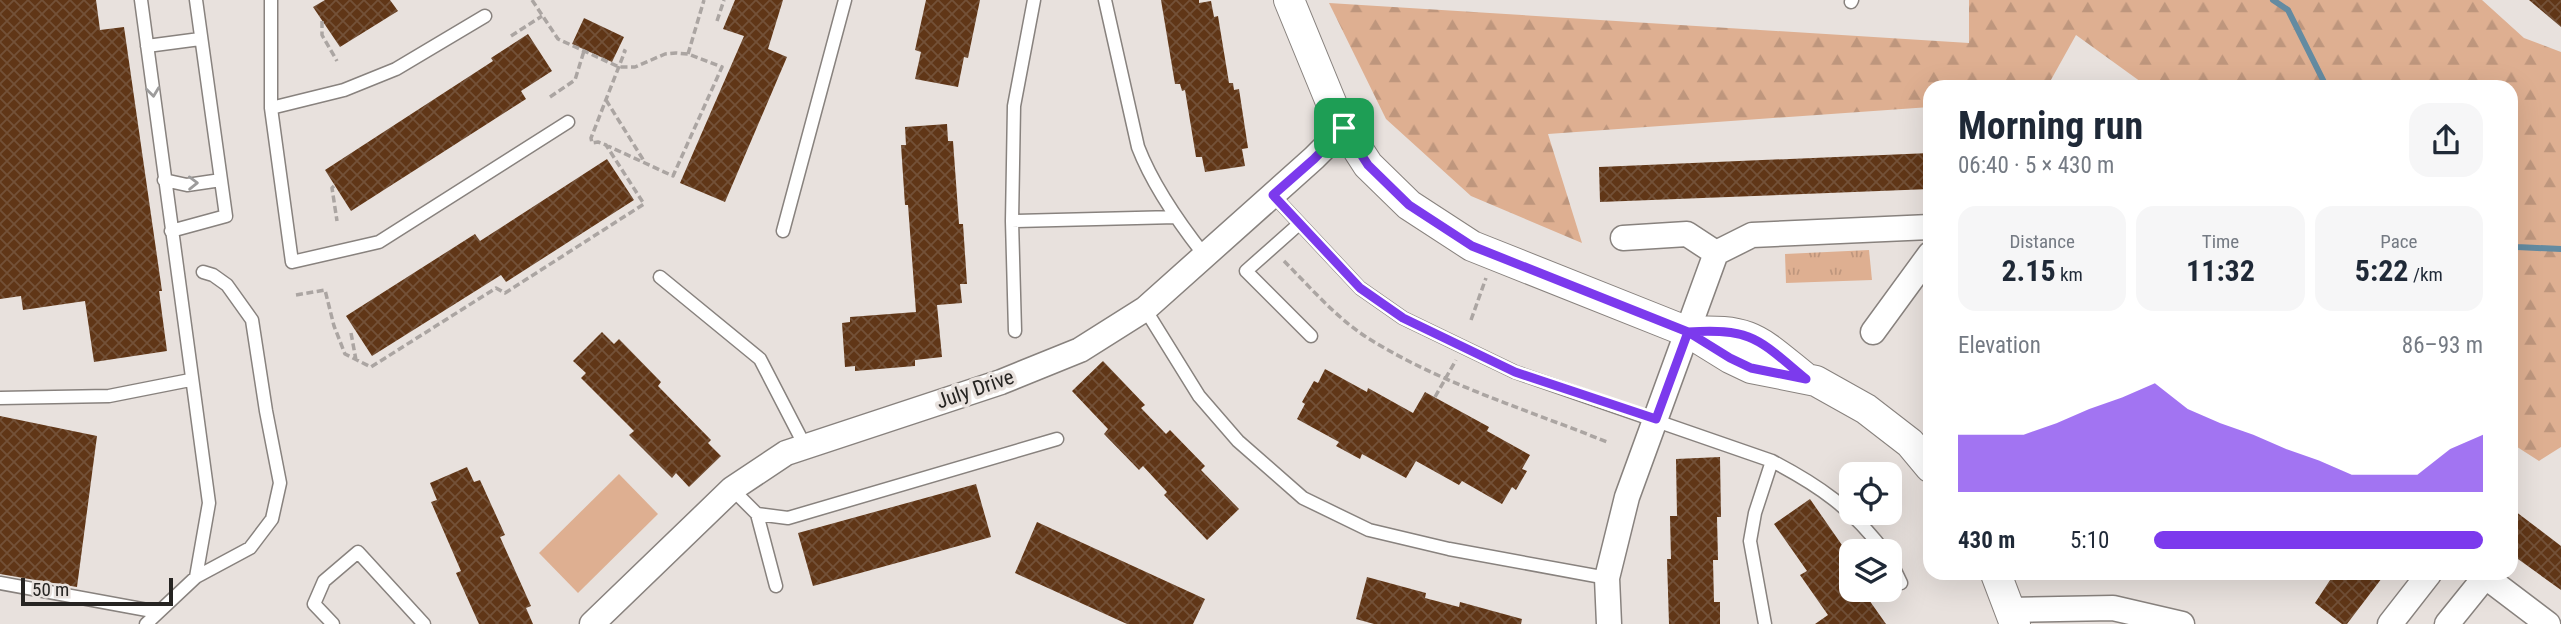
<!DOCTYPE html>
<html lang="en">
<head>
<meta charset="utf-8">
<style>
  :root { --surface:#fff; --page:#f6f6f7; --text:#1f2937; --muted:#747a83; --accent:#7c3aed }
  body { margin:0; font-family:"Roboto Condensed",sans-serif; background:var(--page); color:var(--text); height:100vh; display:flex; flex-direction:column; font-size:26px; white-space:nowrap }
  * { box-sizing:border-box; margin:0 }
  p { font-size:23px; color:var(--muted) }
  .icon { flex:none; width:38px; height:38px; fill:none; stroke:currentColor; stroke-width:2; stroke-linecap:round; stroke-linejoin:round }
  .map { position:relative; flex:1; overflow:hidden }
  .side { position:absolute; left:1923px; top:80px; width:595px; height:500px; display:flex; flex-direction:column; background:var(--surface); border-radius:21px; box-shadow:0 7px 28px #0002 }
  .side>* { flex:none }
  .controls { position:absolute; left:1839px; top:462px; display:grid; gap:14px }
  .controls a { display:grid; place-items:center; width:63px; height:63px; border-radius:14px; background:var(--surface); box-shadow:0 7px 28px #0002; font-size:35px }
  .scale { position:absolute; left:21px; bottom:18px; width:152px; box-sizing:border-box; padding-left:7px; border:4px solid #262422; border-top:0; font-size:19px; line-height:24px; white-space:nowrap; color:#262422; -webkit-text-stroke:5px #e8e1dd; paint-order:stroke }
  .pin { position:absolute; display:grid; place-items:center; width:60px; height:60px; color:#fff; margin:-30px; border-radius:14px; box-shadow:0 4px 10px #0006 }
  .round { display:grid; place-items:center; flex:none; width:74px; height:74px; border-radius:21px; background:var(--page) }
  .head { display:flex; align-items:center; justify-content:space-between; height:119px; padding:0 35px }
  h1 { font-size:38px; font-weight:700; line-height:52px }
  .stats { display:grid; grid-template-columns:repeat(3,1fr); gap:10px; height:119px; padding:7px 35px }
  .stats div { display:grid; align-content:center; border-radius:18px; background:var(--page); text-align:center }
  .stats b { font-size:30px; font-weight:700 }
  .stats small { font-size:19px; font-weight:400 }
  .stats p { font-size:19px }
  .chart { height:196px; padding:14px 35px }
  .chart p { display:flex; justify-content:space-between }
  .chart svg { width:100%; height:126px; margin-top:7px; fill:var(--accent); opacity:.7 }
  ul { padding:0 35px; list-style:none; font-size:23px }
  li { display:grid; grid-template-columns:112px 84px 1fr; align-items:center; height:52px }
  li i { height:18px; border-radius:9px; background:var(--accent) }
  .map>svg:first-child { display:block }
  .forest { fill:url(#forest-firs) }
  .park { fill:url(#park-tufts) }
  .pitch { fill:#deaf91 }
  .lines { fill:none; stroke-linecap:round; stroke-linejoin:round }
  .stream { stroke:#648ba1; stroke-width:6 }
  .building { fill:url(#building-cross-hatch) }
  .service-casing { stroke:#88827e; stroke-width:15 }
  .minor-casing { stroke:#88827e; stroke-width:27 }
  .tertiary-casing { stroke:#88827e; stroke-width:32 }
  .path { stroke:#aba5a2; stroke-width:3.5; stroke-dasharray:7 3.5; stroke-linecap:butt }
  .service { stroke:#fff; stroke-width:12 }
  .minor { stroke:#fff; stroke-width:24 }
  .tertiary { stroke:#fff; stroke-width:30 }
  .oneway { stroke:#9d9c9c }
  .route-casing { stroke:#fff; stroke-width:14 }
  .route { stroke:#7c3aed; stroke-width:9 }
  .labels { text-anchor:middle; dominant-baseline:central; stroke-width:7; stroke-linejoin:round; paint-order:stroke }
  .street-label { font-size:21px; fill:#262422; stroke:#e8e1dd }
</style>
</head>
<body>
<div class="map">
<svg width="2561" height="624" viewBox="0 0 2561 624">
  <defs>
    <pattern id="forest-firs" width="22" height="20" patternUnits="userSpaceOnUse" patternTransform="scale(1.75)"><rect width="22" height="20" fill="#deaf91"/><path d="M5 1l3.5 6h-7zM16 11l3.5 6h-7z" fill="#be967d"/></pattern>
    <pattern id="park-tufts" width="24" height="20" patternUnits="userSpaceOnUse" patternTransform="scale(1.75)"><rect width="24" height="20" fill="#deaf91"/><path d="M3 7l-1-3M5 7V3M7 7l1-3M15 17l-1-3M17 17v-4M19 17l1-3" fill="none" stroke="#be967d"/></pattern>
    <pattern id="building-cross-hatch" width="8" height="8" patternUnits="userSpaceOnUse" patternTransform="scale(1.75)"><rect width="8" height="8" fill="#603617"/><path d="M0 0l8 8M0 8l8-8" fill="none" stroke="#735138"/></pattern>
  </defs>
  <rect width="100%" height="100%" fill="#e8e1dd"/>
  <path class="forest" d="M1969,0h513l42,38 37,14v395l-22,14 -28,-18v-355l-363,-1 -72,-52 -29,52 -117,1v19l-382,27 34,109 -111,-47 -85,-77 -57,-116 640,40z"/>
  <path class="park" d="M1869,250l3,30 -86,3 -1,-29z"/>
  <path class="pitch" d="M619,474l39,40 -80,79 -39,-40z"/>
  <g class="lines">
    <path class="stream" d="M2273,0l15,10 39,78
      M2511,244l6,3 44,2"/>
  </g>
  <path class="building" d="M0,0h96l4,30 24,-3 38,264h-3l8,60 -73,11 -9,-61 -62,9 -2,-14 -21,3z
    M325,0h65l8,11 -58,36 -27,-40z
    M735,0h48l-15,49 19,8 -62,145 -45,-19 64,-147 -21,-7z
    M926,0h54l-12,58 -4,-1 -6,30 -43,-8 6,-27 -6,-2z
    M1161,0h38v3l12,-2 3,16 4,-1 11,67h4l1,7 5,-1 9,59 -6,1 3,17 -40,6 -3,-15h-6l-11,-67 -3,1 -2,-7h-5z
    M2529,0h32v27z
    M584,18l40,19 -12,25 -40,-18z
    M528,34l24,37 -31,20 5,8 -175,112 -26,-41 168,-109 -2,-3z
    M947,124l1,17h5l6,83h4l4,60h-7l2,19 -25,2 5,52 -27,3v6l-60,5v-5l-10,1 -3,-44 8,-1v-5l66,-5 -8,-107h-3l-4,-60h5l-1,-18z
    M1930,153v36l-330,13 -1,-35z
    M607,159l27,41 -128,82 -5,-7 -129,81 -26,-40 129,-82 5,7z
    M602,332l12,12 5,-5 42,43 -3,4 53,54 -3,3 13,13 -32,31 -13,-14 -4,5 -43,-43 5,-4 -53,-53 5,-5 -13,-12z
    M1103,361l42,44 -4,3 25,26 4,-4 35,36 -4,4 38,39 -32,31 -43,-45 3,-3 -24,-26 -4,4 -35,-36 4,-5 -36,-38z
    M1325,369l42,23 1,-4 45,25 12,-21 64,35 -2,4 43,24 -8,14 5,2 -11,19 -4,-3 -10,17 -40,-23 -3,4 -43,-24 -10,17 -44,-24 -2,5 -24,-13 3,-4 -42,-23 8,-15 -3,-2 12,-21 4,2z
    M0,416l97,20 -20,151 -77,-13z
    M1720,457l1,60h-4l1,43h-5l1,42h6v22h-51l-2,-65h4l-1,-43h7l-1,-57z
    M467,467l7,15 6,-2 25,55 -5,2 31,69 -5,2 7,16h-54l-23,-51 5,-2 -30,-69 6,-2 -7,-17z
    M976,484l15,53 -178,49 -15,-53z
    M1810,499l34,49 -4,3 12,16v23h10l24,34h-71l13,-9 -28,-40 7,-4 -33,-47z
    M2511,508l50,38v44l-50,-36z
    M1037,522l168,77 -12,25h-66l-112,-51z
    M2334,574h51l-38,50h-5l-27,-21z
    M1367,577l59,16 -1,5 34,9 1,-5 62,17 -1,5h-147l-18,-5z"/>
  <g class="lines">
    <defs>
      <path id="service" d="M141,0l68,503 -13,74 -50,47
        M271,0v108l73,-18 52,-21 89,-53
        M1105,0l33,147c15,39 41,76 67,109
        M1851,2l1,-2
        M147,46l53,-7
        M271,108l21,154 87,-20 189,-120
        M164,180l23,5 34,-5
        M1273,195l87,93 43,30 112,54 257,89c48,25 79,47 112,90
        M1012,221l164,-4
        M1299,224l-53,47 65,65
        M171,231l55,-15 -30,-216
        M783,231l62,-231
        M660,277l100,82 45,87
        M1145,309l54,87 39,45 65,57 66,32 80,19 158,29
        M1015,331l-3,-110 2,-115 20,-106
        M0,398l109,-2 81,-16
        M732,489l25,25 31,4 269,-79
        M757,514l19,72
        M1890,560l11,23
        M196,577l54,-29 22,-29 8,-36 -14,-72 -14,-91 -25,-35 -14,-10 -10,-3
        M0,583l158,29
        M333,624l-19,-20 10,-23 34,-29 66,72
        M1765,624l-15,-83 5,-28 17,-52"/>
      <path id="minor" d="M1623,238l64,-4 29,19
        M1873,332l57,-78
        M2482,574l66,50
        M2009,610l104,-2 69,16
        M592,624l140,-135 54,-36 215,-71 79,-32 65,-41 169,-151 30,-30
        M1609,624l-2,-46 20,-81 89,-244 36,-18 178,-8
        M2390,624l39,-50
        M2447,624l38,-47"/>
      <path id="tertiary" d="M1289,0l48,117 31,48 41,40 63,41 216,86 42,26 21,10 65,13 50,28 44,34 20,24
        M1688,332c63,-3 68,6 115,44
        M1996,574l19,50"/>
    </defs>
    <use href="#service" class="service-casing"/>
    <use href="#minor" class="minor-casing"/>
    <use href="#tertiary" class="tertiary-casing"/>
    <path class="path" d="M532,0l26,39 61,28h16l30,-13 11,-1 12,1 34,13 -49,109 -65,-30
      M322,21v14l15,26
      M717,21l7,-21
      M511,36l31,-20
      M688,54l16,-54
      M550,97l25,-17 9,-29
      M606,100l38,61
      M334,186l-2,2 5,33
      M1284,261c27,27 54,59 87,79 73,45 157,70 236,102
      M296,295l29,-5 9,36 11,28 26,13 125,-79 9,5 139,-89 -38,-59 -8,-3 -6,1 -1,-5 34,-87 -2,-1
      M1471,320l15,-42
      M351,333l5,27
      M1435,397l21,-37"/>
    <use href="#service" class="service"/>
    <use href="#minor" class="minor"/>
    <use href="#tertiary" class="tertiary"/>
  </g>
  <defs><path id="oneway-chevron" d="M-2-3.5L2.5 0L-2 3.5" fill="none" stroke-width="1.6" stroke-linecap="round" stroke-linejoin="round" transform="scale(1.75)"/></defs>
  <g class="oneway">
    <use href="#oneway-chevron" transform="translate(153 92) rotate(83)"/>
    <use href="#oneway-chevron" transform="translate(193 183) rotate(-1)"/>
  </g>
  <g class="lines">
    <defs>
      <path id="route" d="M1344,128l-30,31 -41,36 87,93 43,30 112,54 141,47 32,-87 42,26 21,10 55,11c-48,-40 -53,-51 -118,-47l-216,-86 -63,-41 -41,-40 -24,-37"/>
    </defs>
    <use href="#route" class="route-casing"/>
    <use href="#route" class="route"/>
  </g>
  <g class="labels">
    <g class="street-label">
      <text transform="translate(975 389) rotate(-19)">July Drive</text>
    </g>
  </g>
</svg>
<div class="controls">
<a><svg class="icon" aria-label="locate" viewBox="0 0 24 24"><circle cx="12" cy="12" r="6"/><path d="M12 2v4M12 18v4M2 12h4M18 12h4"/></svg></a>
<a><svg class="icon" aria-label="layers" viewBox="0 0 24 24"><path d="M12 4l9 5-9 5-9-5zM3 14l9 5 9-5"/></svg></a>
</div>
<div class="scale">50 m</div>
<div class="pin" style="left:1344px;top:128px;background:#1e9e55"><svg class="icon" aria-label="arrive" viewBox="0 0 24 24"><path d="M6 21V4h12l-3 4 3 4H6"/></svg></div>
<section class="side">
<div class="head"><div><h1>Morning run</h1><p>06:40 · 5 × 430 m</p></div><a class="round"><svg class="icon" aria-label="share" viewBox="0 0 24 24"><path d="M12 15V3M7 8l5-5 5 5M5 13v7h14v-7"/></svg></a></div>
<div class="stats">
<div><p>Distance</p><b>2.15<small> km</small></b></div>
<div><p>Time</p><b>11:32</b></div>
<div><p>Pace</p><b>5:22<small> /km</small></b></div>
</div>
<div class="chart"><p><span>Elevation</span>86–93 m</p>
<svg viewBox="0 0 160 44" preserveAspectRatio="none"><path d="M0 44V24L10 24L20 24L30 20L40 15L50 11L60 6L70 15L80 20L90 24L100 29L110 33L120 38L130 38L140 38L150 29L160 24V44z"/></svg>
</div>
<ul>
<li><b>430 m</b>5:10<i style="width:100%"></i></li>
</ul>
</section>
</div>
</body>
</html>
